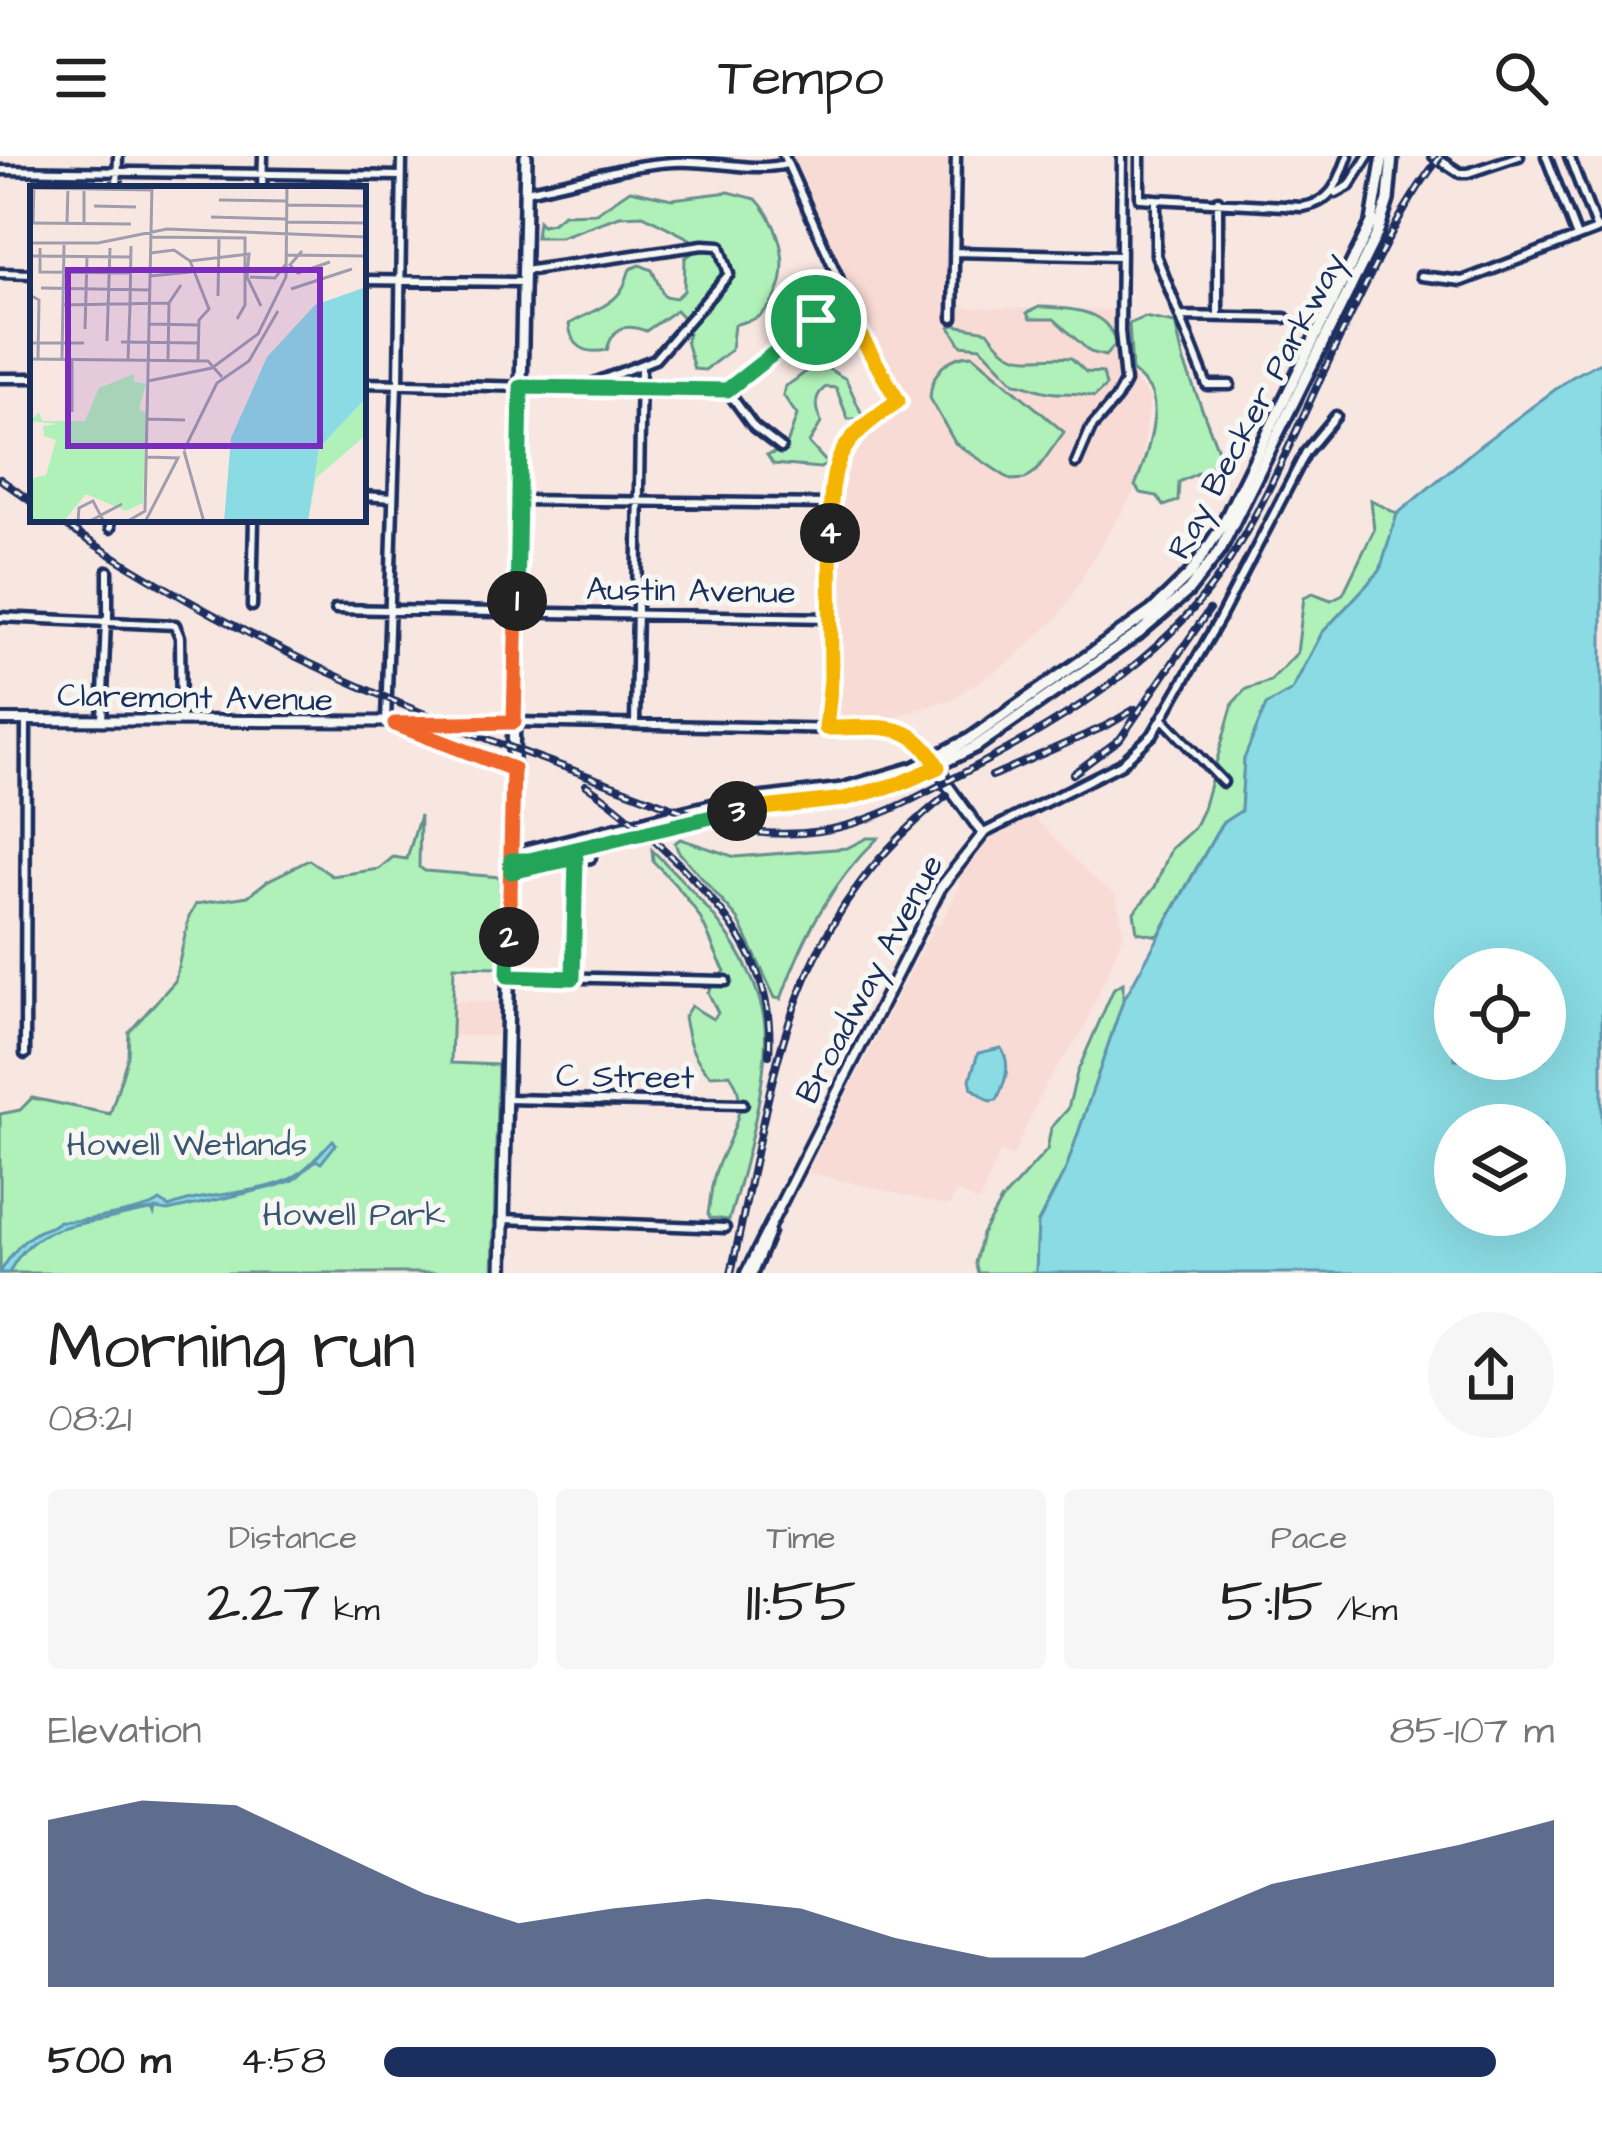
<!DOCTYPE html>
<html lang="en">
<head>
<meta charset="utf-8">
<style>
  :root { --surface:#fff; --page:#f6f6f6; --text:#222; --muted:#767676; --accent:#1b2f5e }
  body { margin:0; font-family:"Architects Daughter",sans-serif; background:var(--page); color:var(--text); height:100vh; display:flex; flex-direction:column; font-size:45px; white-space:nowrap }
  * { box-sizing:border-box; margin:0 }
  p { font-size:39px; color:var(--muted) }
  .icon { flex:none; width:66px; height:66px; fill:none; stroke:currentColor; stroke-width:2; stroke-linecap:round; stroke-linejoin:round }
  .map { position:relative; height:1117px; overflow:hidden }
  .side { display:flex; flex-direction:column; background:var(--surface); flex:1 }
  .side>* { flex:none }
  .fabs { position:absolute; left:1434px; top:792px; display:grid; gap:24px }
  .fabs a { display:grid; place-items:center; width:132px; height:132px; border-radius:50%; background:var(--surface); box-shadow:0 12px 48px #0002; font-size:60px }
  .pin { position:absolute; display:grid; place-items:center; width:102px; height:102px; color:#fff; margin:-51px; border:6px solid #fff; border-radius:50%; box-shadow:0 3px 12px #0007 }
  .km { position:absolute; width:60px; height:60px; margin:-30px; border-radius:50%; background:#222; color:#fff; font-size:33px; line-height:60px; text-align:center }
  .round { display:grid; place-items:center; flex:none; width:126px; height:126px; border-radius:63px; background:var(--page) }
  .overview { display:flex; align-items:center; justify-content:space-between; height:204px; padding:0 48px }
  h1 { font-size:66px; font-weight:600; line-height:90px }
  .metrics { display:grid; grid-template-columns:repeat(3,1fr); gap:18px; height:204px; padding:12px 48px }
  .metrics div { display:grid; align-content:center; border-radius:12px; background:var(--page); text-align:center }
  .metrics b { font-size:60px; font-weight:600 }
  .metrics small { font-size:33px; font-weight:400 }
  .metrics p { font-size:33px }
  .chart { height:336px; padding:24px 48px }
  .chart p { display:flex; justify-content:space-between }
  .chart svg { width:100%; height:216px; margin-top:12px; fill:var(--accent); opacity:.7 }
  ul { padding:0 48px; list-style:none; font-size:39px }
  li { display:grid; grid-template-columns:192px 144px 1fr; align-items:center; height:90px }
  li i { height:30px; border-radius:15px; background:var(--accent) }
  header { display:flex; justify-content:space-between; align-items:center; height:156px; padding:0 48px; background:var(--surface); font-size:54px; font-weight:600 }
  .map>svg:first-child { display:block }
  .built { fill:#f9dbd5 }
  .green { fill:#b0f1b9; stroke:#66908c; stroke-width:3 }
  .water { fill:#8adbe4; stroke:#5e96ae; stroke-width:3; fill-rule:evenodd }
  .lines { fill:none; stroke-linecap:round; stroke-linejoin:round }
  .minor-casing { stroke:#1b2f5e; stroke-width:15 }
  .tertiary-casing { stroke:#1b2f5e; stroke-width:16 }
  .secondary-casing { stroke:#1b2f5e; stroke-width:18 }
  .minor { stroke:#f6f6f2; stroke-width:6 }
  .tertiary { stroke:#f6f6f2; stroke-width:8 }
  .secondary { stroke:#f6f6f2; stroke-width:9 }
  .rail-casing { stroke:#1b2f5e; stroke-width:8 }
  .rail { stroke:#f6f6f2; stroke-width:3; stroke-dasharray:9; stroke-linecap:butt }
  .split-1-casing { stroke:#fff; stroke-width:24 }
  .split-2-casing { stroke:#fff; stroke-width:24 }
  .split-3-casing { stroke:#fff; stroke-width:24 }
  .split-4-casing { stroke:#fff; stroke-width:24 }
  .split-5-casing { stroke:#fff; stroke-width:24 }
  .split-1 { stroke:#22a559; stroke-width:15 }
  .split-2 { stroke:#f0652b; stroke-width:15 }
  .split-3 { stroke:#22a559; stroke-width:15 }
  .split-4 { stroke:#f5b400; stroke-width:15 }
  .split-5 { stroke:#f5b400; stroke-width:15 }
  .labels { text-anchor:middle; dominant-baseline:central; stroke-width:10; stroke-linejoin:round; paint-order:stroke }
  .street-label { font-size:33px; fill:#1b2f5e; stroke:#f6f6f2 }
  .park-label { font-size:33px; fill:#395670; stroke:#f6f6f2 }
  .inset-road { fill:none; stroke:#a09dad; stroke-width:3 }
  .view { fill:#7b2cbf; fill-opacity:0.15; stroke:#7b2cbf; stroke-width:6 }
  .inset-edge { fill:none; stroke:#1b2f5e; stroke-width:6 }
</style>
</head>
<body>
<header><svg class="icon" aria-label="menu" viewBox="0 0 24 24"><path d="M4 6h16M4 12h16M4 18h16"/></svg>Tempo<svg class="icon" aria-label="search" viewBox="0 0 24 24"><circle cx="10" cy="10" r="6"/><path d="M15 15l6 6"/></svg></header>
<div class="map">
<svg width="1602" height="1117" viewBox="0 0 1602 1117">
  <rect width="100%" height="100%" fill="#f8e6e1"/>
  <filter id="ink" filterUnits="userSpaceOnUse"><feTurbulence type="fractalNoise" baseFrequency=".00833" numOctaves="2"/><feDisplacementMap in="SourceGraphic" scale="24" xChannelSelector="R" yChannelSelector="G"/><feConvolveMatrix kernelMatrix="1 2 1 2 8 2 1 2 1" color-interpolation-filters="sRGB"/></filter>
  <g filter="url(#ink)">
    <path class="built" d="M790,0h159l-2,151 164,3 22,10 2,61 15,16 -11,86 -80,133 -48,45 -59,38 -70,22h-47l1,-240 10,-29 29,-28 31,-21 -53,-95 -13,-41z
      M1034,661l56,58 26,20 8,38 -40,96 -38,54 -33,73 -13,-5 -21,51 -23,-11 -7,15 -142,-34 128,-248 5,1 20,-41 -4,-3 15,-24 20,-18z
      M453,845l46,1 -1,34h-47z"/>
    <path class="green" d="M630,34l42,9 57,-7 27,7c29,31 40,85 5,116 -7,6 -17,6 -27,10l-3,25 -26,20 -11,-1 -8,-28 4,-16 -14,-15 -30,21c-21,-8 -33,-4 -39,19 -22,5 -36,-4 -38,-26 15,-10 43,-17 53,-35 4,-6 5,-13 8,-20l10,-4 12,5 12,26 12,2 8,-7 1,-33 10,-7v-5l-5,-7 -47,-24 -23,1 -60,21h-24l2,-16 4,4 10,-2 11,-9 33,-1z
      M1039,151c29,1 72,2 76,38l-10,11 -15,-4 -36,-33h-24l-3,-6z
      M1144,161l31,6 9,39 35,91 -2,11 -38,18 -1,19 -14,5 -7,-10 -16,-3 -6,-7c9,-21 26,-72 16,-94 -4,-8 -12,-15 -19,-21l-3,-47z
      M954,169l34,6c26,39 42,23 83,27l15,14 17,1 3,13 -12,11c-19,-7 -33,-1 -50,-6 -11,-2 -17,-7 -29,-8l-34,-36 -20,-2 -11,-18z
      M973,199l91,77 -28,39 -11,8 -14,1 -56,-37 -25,-45c1,-25 17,-43 43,-43z
      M818,207l28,16 18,40h-16l-12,-31 -10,-1c-15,11 -8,20 -5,36l-12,20 19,21 -8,4 -47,-4 -6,-9 18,-5 12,-35 -14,-20 2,-9c14,-6 20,-16 33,-23z
      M1371,344l26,14 -17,57 -58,62 -30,57 -48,69 -3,52 -19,12 -64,113 -21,-4 -3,-20 21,-25 16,-38 23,-21 9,-19 30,-106 13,-14 24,-8 27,-28 7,-56 9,-4 18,7 12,-6 31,-64z
      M420,659l-1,52 6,4 75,6v90l-46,-1 -3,97 47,2 -5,208h-493v-159l20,-4 12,-12 78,16 18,-58 1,-24 46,-51 14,-64 7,-13 52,-8 19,-15 42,-21 23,16 47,-7 14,-12 14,2z
      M867,682h11c-48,46 -75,99 -97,161l-6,-1 -37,-79 -60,-68 -3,-8 5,-4 55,18 112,-9z
      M652,694c48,47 99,99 112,168 8,49 -20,153 -35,202l-19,-2 -2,-4c3,-16 3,-34 10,-49 12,-29 34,-60 12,-91l-20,1c-18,-18 -22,-34 -26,-58l7,-11 22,13 5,-6 -10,-21 17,-21c-11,-18 -16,-38 -26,-55 -13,-21 -30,-38 -46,-55z
      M1123,827v18l-57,168 -28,54 -2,50h-58l-3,-10 7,-29 19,-33 46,-51 4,-22 17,-19 9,-36 37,-85z"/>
    <path class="water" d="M1602,205v912h-566l2,-50 28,-54 57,-168 99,-178 19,-12 3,-52 22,-54 26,-15 30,-57 58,-62 17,-57 81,-67 94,-70zM1455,813h90v90h-90zM1455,969h90v90h-90z
      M1001,892c11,17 4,35 -4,52l-7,1 -18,-13 -2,-9 8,-26z
      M333,984l3,4 -15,19 -5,-3 -22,20 -21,7 -105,24 -13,-2 -1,5 -2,-4c-19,2 -39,9 -56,11 -39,5 -69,14 -87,52h-9c9,-16 21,-31 34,-39 10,-7 17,-4 25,-13 17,2 91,-11 101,-20l9,6c37,-15 86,-12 121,-28 16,-8 30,-26 43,-39z"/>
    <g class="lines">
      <defs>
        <path id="minor" d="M784,0l54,121 10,37 50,87 -51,42 -14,27 -4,121 2,89 -5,48
          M1140,0v42l16,1v56l51,130h23
          M1434,0l26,17h8l51,-17
          M1546,0l31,81
          M1569,0l28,74
          M0,14l401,6
          M117,33l1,-33
          M262,33l1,-33
          M525,35c50,-9 97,-26 148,-29 37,-3 78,11 113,2
          M1336,37l13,-7 19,-30
          M1156,43l146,8c31,-5 36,-24 46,-51
          M954,96l166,4
          M0,117l33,1
          M1421,120l41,5 140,-53
          M363,124l160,2
          M1180,160l105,2
          M1218,160v-116
          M953,162l3,-162
          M0,222h33
          M363,227l218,5 74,-29 74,-85 -9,-28 -17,-1 -179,26
          M399,228l3,-228
          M591,232l136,2 86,-69 34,-7
          M727,234l27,37 27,21
          M1076,307l15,-35 25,-29 9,-17 -5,-51 2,-175
          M363,340l30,2
          M519,344l311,4
          M110,372v-9
          M252,450l2,-87
          M336,453l493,9
          M0,461l175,8 5,12 1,83
          M108,463v-48
          M1164,564l59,62
          M102,565l4,-102
          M386,566l11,-338
          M514,566l378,8 28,8 14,21
          M395,568l118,45
          M635,568l6,-357
          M984,677l137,-69 32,-30 66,-114 87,-168 30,-36
          M512,715l79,-13
          M508,820l218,5
          M573,822l3,-120
          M25,898l1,-334
          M506,943l237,5
          M503,1063l222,9
          M753,1117l17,-41"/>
        <path id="tertiary" d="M0,564l514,2
          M746,1117l195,-386 42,-53 -35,-48 -11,-21"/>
        <path id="secondary" d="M511,704h18l191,-46 96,-10 85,-21 74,-36 164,-114 49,-42 32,-41 157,-316 11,-34 4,-44
          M511,704l15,-9 192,-47 124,-15 72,-21 56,-29 182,-128 38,-37 31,-46 151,-306 11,-66
          M502,1117l24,-1117"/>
      </defs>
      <use href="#minor" class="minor-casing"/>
      <use href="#tertiary" class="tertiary-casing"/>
      <use href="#secondary" class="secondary-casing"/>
      <use href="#minor" class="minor"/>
      <use href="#tertiary" class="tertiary"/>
      <use href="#secondary" class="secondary"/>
      <defs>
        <path id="rail" d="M0,323l33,24
          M56,363c161,109 325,183 508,248 60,22 120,47 181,64 92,13 146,-20 224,-61 92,-48 190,-108 250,-194 47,-69 86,-168 124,-245 30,-60 56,-123 98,-175
          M1073,618l47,-35 89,-129
          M992,620l116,-51 27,-16
          M586,629c35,23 64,51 94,80 54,55 95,108 89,190
          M731,1117c43,-191 50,-347 216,-478"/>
      </defs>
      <use href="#rail" class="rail-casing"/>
      <use href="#rail" class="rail"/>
    </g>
  </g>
  <g class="lines" filter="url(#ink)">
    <defs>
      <path id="split-1" d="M517,445l4,-214 206,3 89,-70"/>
      <path id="split-2" d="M509,781l4,-168 -118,-45 119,-2 3,-121"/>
      <path id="split-3" d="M509,781l-1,39 65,2 3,-120 -65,14v-12h18l208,-49"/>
      <path id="split-4" d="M737,655l107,-12 57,-16 37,-16c-27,-51 -61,-38 -112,-39l5,-48 -1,-147"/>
      <path id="split-5" d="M816,164l32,-6 50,87c-63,43 -67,58 -68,132"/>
    </defs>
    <use href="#split-1" class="split-1-casing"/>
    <use href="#split-2" class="split-2-casing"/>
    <use href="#split-3" class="split-3-casing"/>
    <use href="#split-4" class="split-4-casing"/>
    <use href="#split-5" class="split-5-casing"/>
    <use href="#split-1" class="split-1"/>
    <use href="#split-2" class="split-2"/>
    <use href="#split-3" class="split-3"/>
    <use href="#split-4" class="split-4"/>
    <use href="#split-5" class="split-5"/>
  </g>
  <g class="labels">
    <g class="street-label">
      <text transform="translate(1257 250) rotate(-62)">Ray Becker Parkway</text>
      <text transform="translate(691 435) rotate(1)">Austin Avenue</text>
      <text transform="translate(195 542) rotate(1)">Claremont Avenue</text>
      <text transform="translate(870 823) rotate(-62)">Broadway Avenue</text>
      <text transform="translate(625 921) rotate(1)">C Street</text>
    </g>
    <g class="park-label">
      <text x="187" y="989">Howell Wetlands</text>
      <text x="354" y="1059">Howell Park</text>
    </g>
  </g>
  <g transform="translate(30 30)">
    <rect width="336" height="336" fill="#f8e6e1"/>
    <path d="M104,188v8l12,2 -7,25 7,4 -3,90 -17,8 -40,-17 -23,28h-33v-43l16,-4 10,-35 -12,-4 -1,-10 15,-2 -28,-3 9,-9 3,9h43l14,-33zM336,212v37l-50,43 -8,44 11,-74z" fill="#b0f1b9"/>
    <path d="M336,101v111l-47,50 -11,74h-84l7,-84 36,-81 48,-52z" fill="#8adbe4"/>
    <path class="inset-road" d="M257,0l79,3M0,2l122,2M189,14l67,1M256,19l80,1M64,20l42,1M181,31l75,2M256,36l80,1M0,37l101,1M3,37l1,-37M37,37l1,-37M54,38v-38M121,51l94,1v67l-8,14M0,57h68l69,-14 199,8M10,62v24l91,1M272,65l-12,14 8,8 32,-11M121,67l23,-3 16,11 59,-7 -2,23 14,29M257,69l79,1M0,70l101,1M160,75l19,48 -10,11 -1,40M120,90l41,-4M220,91l25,1 11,-14M11,102l109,2M261,103l61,-20M0,109l9,5 -1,58M188,110l1,-58M33,119l106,-2M100,120l1,-60M119,138l49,1M55,143l2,-71M77,155l3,-93M91,156l77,1M0,157h54M0,173l178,2 14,16M32,173l2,-114M138,173l1,-56 12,-18M98,174l2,-54M118,195l64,-13 46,-34 28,-57 1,-91M42,226v-53M117,233l38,1M154,264l33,-67 32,-22 29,-50M154,265l20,71M48,336l1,-14 14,-7 11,21M58,336l34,-18M96,336l19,-11 7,-325M115,336l33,-64 -32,-1"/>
    <path class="view" d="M38,84h252v176h-252z"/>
    <rect width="336" height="336" class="inset-edge"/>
  </g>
</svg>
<div class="fabs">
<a><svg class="icon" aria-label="locate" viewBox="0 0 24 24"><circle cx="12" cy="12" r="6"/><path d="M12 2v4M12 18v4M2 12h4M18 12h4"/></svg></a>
<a><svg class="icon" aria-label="layers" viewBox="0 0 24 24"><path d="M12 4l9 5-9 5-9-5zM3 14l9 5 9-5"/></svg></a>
</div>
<div class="pin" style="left:816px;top:164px;background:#1e9e55"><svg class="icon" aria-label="arrive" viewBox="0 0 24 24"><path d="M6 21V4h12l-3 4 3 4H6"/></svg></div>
<b class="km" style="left:517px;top:445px">1</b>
<b class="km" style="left:509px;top:781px">2</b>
<b class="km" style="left:737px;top:655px">3</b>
<b class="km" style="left:830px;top:377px">4</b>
</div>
<section class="side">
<div class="overview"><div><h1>Morning run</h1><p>08:21</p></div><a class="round"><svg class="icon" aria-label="share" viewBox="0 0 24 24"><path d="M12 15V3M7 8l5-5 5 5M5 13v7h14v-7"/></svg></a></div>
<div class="metrics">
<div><p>Distance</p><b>2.27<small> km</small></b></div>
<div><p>Time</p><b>11:55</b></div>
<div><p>Pace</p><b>5:15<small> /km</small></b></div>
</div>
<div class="chart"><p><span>Elevation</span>85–107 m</p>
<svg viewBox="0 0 160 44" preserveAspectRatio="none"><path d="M0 44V10L10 6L20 7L30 16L40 25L50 31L60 28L70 26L80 28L90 34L100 38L110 38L120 31L130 23L140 19L150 15L160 10V44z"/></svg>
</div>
<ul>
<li><b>500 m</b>4:58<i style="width:95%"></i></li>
</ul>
</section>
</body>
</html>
